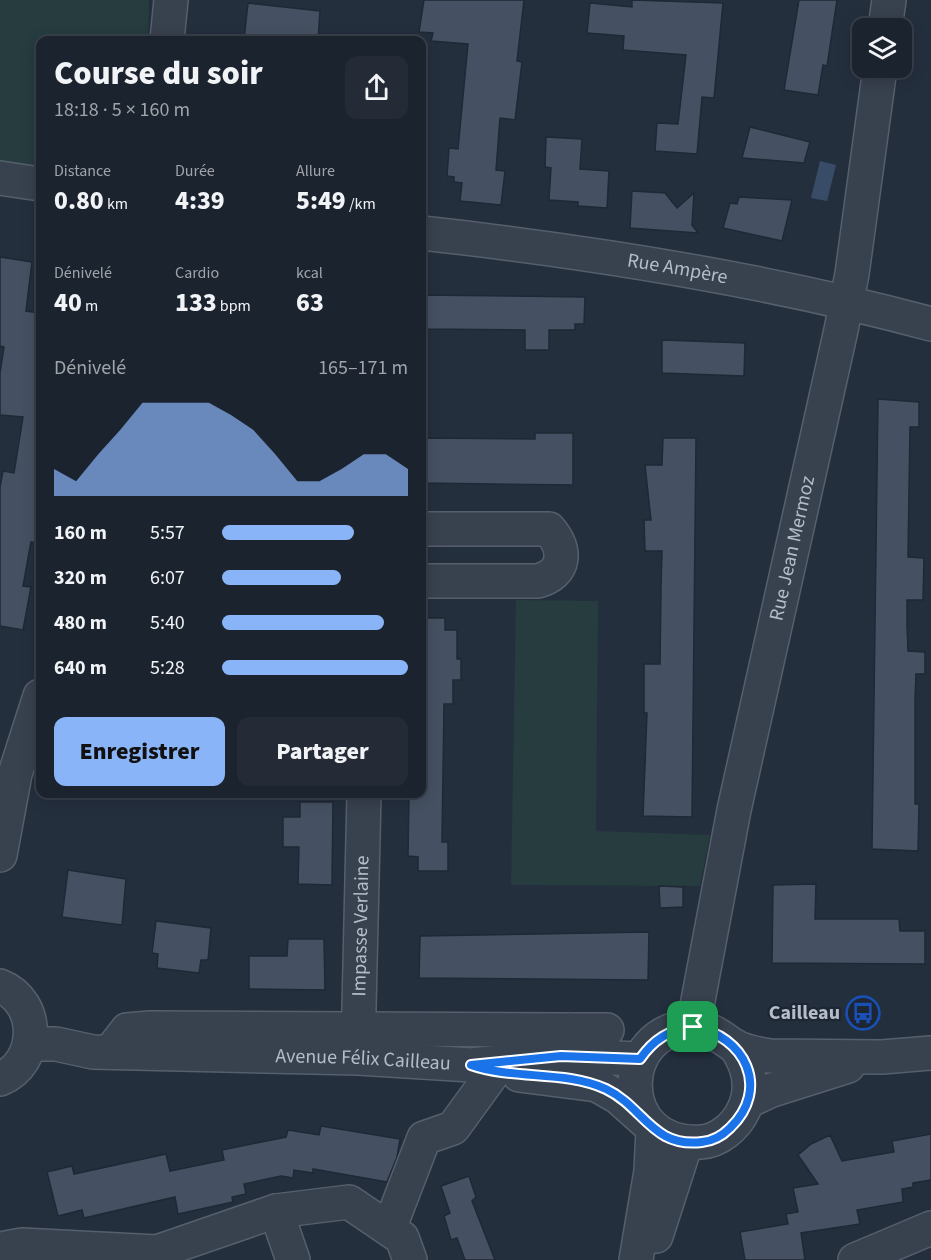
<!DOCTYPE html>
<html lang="fr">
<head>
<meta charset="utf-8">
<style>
  :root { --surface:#1b232e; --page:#242b36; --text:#f1f3f6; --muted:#a0a4aa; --line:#39404a; --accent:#8ab4f8 }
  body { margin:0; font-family:"Source Sans 3",sans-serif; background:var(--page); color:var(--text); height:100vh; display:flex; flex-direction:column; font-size:22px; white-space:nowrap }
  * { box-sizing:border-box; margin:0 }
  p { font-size:20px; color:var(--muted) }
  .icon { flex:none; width:33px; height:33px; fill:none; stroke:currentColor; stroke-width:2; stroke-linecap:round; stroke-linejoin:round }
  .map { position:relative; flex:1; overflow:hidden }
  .drawer { position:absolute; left:36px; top:36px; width:390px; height:762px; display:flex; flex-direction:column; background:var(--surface); border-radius:12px; box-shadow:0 3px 15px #0003,0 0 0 2px var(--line) }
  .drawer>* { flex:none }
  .controls { position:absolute; left:852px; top:18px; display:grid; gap:12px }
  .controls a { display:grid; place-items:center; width:60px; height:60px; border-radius:12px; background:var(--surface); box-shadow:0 3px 15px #0003,0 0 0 2px var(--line); font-size:30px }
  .pin { position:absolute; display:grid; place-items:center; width:51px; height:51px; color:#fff; margin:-26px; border-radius:12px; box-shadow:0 3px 9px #0006 }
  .round { display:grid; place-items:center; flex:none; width:63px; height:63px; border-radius:12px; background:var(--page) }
  .summary { display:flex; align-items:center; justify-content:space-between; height:102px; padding:0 18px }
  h1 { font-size:33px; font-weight:800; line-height:45px }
  .metrics { display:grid; grid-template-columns:repeat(3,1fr); gap:9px; height:102px; padding:6px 18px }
  .metrics div { display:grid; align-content:center }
  .metrics b { font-size:26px; font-weight:800 }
  .metrics small { font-size:16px; font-weight:400 }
  .metrics p { font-size:16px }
  .chart { height:168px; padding:12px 18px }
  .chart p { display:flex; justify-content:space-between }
  .chart svg { width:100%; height:108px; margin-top:6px; fill:var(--accent); opacity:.7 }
  .primary-button { display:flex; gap:12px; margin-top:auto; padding:12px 18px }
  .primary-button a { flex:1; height:69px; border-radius:12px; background:var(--accent); color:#111; font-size:24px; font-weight:800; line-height:69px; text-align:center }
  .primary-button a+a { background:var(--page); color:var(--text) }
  ul { padding:0 18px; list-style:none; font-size:20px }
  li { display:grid; grid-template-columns:96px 72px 1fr; align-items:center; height:45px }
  li i { height:15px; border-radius:8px; background:var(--accent) }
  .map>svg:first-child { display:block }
  .green { fill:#263c3f }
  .water { fill:#394c67 }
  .building { fill:#455162; stroke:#1f2835; stroke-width:1.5 }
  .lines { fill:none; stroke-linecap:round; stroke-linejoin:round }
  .minor-casing { stroke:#565f6c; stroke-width:36 }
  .minor { stroke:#38414e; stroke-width:33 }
  .route-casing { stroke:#fff; stroke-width:12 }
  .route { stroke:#1a73e8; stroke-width:8 }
  .labels { text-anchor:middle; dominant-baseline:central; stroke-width:4.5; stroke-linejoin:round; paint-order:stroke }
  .street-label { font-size:20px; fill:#b4bcc9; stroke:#1d2633 }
  .poi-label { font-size:20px; font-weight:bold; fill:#b4bcc9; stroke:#1d2633; text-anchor:end }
</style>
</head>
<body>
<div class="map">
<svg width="931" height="1260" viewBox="0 0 931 1260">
  <rect width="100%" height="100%" fill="#242f3e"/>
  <path class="green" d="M0,0h149l-1,40h-108v128l-40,-7z
    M516,600l82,1 -2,230 114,4 -10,51 -189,-1z"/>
  <path class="water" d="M820,161l16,4 -9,36 -16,-3z"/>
  <path class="building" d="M424,0h100l-7,61 5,1 -7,58 -15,-2 -4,52 9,1 -4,34 -41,-4 2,-18 -8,-1v-5l-7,-1 2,-28 9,1 10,-105 -37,-3 2,-8 -14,-1z
    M632,0l91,3 -9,95 -12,-1 -5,57 -42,-3 2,-28 21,1 8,-69 -63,-5 1,-14 -37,-3 3,-30 42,4z
    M799,0h38l-10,66 -4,-1 -5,30 -34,-5z
    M248,3l72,8 -2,29h-74z
    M750,127l60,15 -6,21 -62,-5z
    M546,137l36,2 -2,30 29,2 -2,37 -29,-2v-4l-29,-2 2,-32 -6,-1z
    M632,191l33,2 12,15 17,-15 -2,32 6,8 -68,-5z
    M739,197l53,3 -10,41 -59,-13 7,-25 7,1z
    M0,257l32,5 -6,49 14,2v231l-9,-2 -8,44 8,1 -8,43 -23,-4v-139l3,-16 11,2 9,-56 -23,-2v-42l4,-26 -4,-1z
    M422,295l163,2 -1,27h-9v6h-26v20h-24v-20l-103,-1z
    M662,340l83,3 -1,33 -82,-3z
    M878,399l41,3v25h-9l-2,130 16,1 -1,42h-16v25l1,26 17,1v22h-9l-1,27v103h4l-1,47 -46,-2z
    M535,433h38v52l-151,-2v-45l113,1z
    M663,438h33l-4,379 -49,-1 4,-103h-3v-49h16l1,-76 1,-37h-17l-1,-31h7l-6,-55h17z
    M422,618h23v12h12v29h4v21h-8v24h-9l-2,138h6v29h-30v-14l-10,-1 1,-62h13z
    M300,802h33l-1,83 -34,-1 1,-37h-16v-30h17z
    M68,870l58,9 -4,46 -60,-8z
    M816,884l-1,35h84l1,12h25v33l-153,-1 1,-78z
    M659,886l24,1v20l-23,1z
    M156,921l55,7 -3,32h-7l-2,13 -42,-5 1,-14 -6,-1z
    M649,932l-1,48 -229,-2 1,-42z
    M288,939h36l1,51 -76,-1v-33h38z
    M321,1126l79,13 -3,18 -10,25 -74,-13v4l-19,-3 -1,8 -12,-2 -37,8 2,10 -14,3 1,5 -55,12 -3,-17 -91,21 -2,-8 -24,6 -11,-44 25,-6 2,8 92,-20 4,17 54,-11 -2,-10 64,-13 2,-7 31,5z
    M931,1134v46l-18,3v4l-11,2 1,13 -46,8 3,14 -59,9 4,27h-60l-5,-28 48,-8 -2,-10 12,-2 -5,-24 25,-4 -20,-29 13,-11 19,-9 12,26 52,-9 -2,-11z
    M469,1176l7,21 -4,4 23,59h-30l-8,-22 -6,2 -7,-24 6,-3 -9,-27z"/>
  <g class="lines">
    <defs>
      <g id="minor">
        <path d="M885,28l4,-28"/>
        <path d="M167,40l4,-40"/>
        <path d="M0,178l40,6"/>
        <path id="s1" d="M422,233c171,19 343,46 509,91"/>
        <path d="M422,529h127c18,21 17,44 -11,52h-116"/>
        <path d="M0,855l15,-81 25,-78"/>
        <path d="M0,986c41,16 40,77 0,93"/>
        <path id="s2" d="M693,1027l41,-217 107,-480 11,-56 28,-206"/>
        <path d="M569,1030h38"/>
        <path id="s3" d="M30,1044h26l37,8 265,6 113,7 90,-9 79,3"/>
        <path d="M735,1046c14,20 20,42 8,65 -7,15 -24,30 -42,31 -87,6 -86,-116 -7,-115 17,1 27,10 40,19 11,6 24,8 36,10l112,1 49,-4"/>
        <path id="s4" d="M358,1050l6,-256"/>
        <path d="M110,1052l17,-22 23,-2 419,2 -8,26"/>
        <path d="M519,1075l78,10 21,12 28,25"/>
        <path d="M748,1101l24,-11 76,-24"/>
        <path d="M276,1211l17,49"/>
        <path d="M389,1229l35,-91 29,-10 40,-55"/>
        <path d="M656,1236l30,-93"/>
        <path d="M6,1248l16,-3 135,7 119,-41 73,-9 53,36 8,22"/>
        <path d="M636,1260l15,-89 2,-42"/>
        <path d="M855,1260l76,-32"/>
      </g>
    </defs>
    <use href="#minor" class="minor-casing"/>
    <use href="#minor" class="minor"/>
  </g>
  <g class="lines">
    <defs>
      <path id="route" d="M693,1027c52,8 78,62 37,101 -7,7 -17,13 -28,14 -50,6 -58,-35 -96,-53 -42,-19 -92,-9 -135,-24l90,-9 79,3c14,-20 29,-29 53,-32z"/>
    </defs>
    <use href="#route" class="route-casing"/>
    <use href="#route" class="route"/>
  </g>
  <defs>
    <symbol id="bus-ring" viewBox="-11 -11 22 22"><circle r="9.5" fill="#1d2633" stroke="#1a4fb4" stroke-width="1.5"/><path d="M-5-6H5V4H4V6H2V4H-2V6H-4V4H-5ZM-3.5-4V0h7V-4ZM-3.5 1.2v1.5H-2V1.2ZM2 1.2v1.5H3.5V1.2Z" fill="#1a4fb4"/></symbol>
  </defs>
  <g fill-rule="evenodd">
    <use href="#bus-ring" x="844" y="994" width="38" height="38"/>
  </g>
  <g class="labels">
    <g class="street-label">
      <text stroke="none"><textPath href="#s1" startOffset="258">Rue Ampère</textPath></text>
      <text stroke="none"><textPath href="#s2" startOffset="489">Rue Jean Mermoz</textPath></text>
      <text stroke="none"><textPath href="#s4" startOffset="124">Impasse Verlaine</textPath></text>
      <text stroke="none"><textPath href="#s3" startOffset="334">Avenue Félix Cailleau</textPath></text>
    </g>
    <g class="poi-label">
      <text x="840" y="1013">Cailleau</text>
    </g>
  </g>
</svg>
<div class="controls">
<a><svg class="icon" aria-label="layers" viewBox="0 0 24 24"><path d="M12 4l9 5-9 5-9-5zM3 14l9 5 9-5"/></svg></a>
</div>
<div class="pin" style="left:693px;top:1027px;background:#1e9e55"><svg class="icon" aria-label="arrive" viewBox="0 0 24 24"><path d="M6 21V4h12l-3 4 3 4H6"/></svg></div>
<section class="drawer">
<div class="summary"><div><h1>Course du soir</h1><p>18:18 · 5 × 160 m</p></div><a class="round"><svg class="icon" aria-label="share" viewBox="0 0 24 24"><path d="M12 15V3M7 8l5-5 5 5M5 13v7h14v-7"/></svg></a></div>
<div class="metrics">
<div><p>Distance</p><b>0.80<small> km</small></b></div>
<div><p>Durée</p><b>4:39</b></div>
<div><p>Allure</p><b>5:49<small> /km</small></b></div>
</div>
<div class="metrics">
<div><p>Dénivelé</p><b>40<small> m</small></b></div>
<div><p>Cardio</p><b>133<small> bpm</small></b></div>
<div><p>kcal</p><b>63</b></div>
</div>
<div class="chart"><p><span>Dénivelé</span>165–171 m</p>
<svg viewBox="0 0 160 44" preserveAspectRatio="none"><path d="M0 44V33L10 38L20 27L30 17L40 6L50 6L60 6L70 6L80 11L90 17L100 27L110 38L120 38L130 33L140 27L150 27L160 33V44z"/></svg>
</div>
<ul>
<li><b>160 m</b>5:57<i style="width:71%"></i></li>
<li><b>320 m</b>6:07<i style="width:64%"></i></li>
<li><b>480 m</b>5:40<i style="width:87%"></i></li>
<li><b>640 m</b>5:28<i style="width:100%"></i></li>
</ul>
<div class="primary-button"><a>Enregistrer</a><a>Partager</a></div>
</section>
</div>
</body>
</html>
